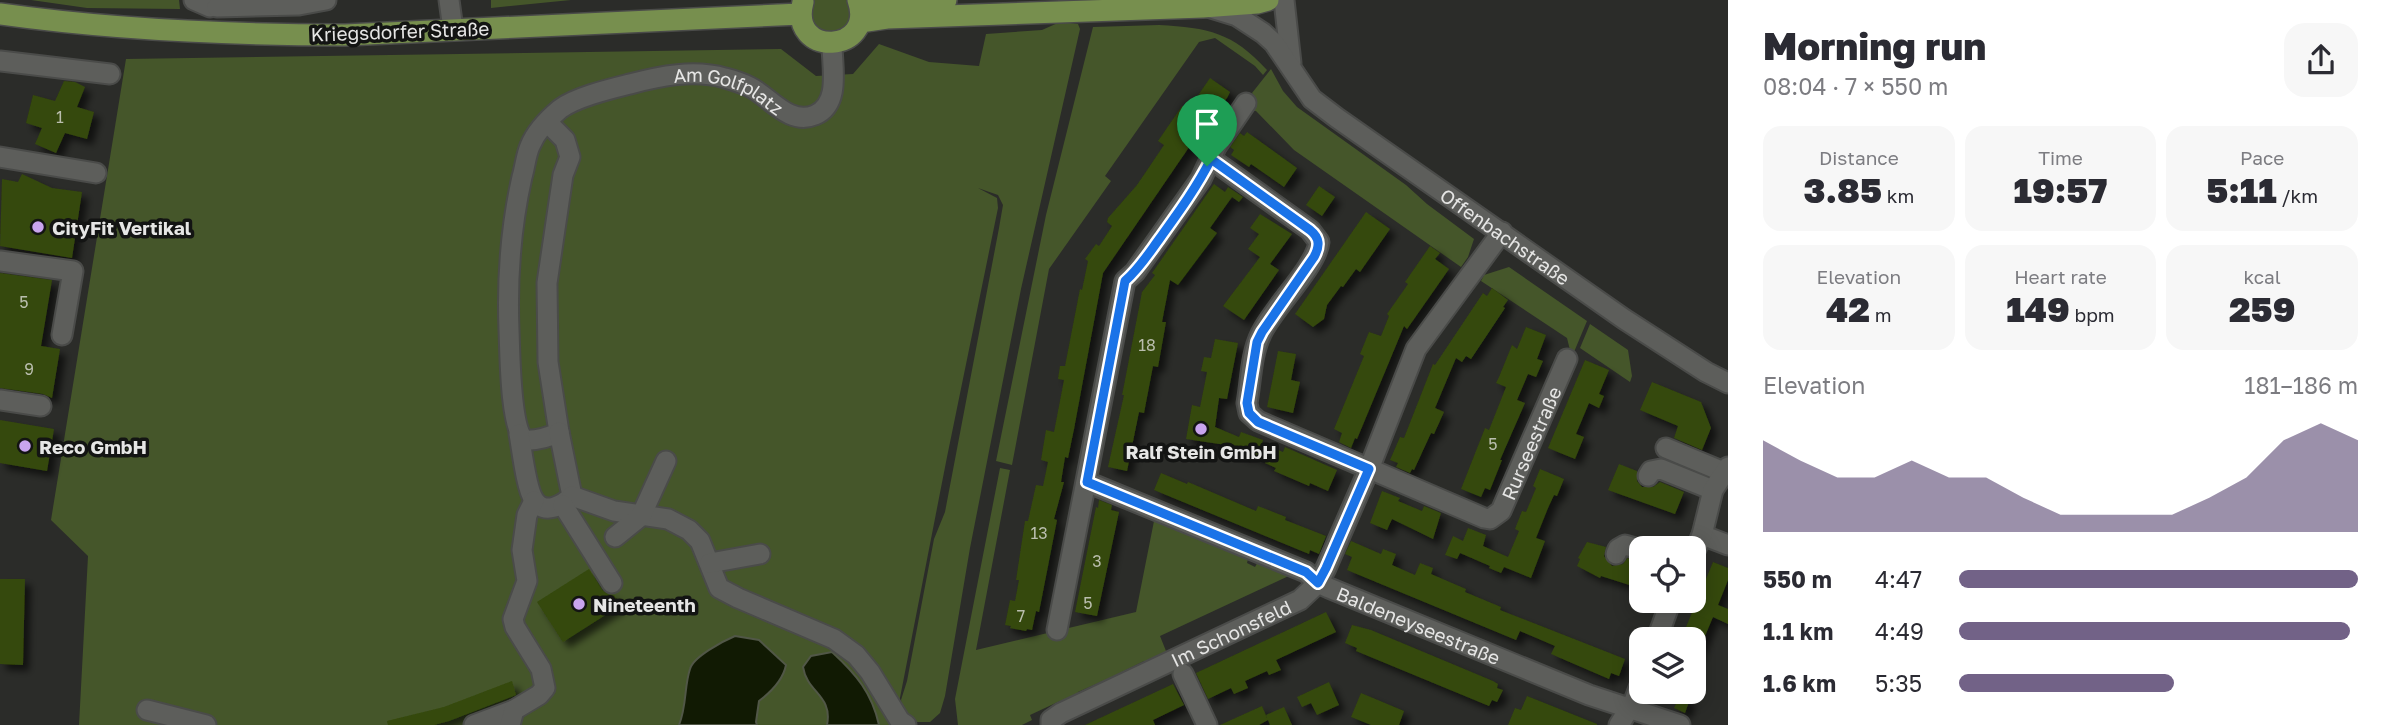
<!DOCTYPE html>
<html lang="en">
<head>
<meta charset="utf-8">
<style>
  :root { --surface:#fff; --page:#f7f7f7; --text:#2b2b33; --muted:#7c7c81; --accent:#726287 }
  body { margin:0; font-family:"Golos Text",sans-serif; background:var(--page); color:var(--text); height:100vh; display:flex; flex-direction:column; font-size:26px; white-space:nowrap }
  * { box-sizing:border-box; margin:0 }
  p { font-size:23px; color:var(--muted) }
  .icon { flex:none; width:38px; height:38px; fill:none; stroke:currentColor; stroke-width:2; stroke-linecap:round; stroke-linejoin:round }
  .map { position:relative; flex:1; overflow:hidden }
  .details { display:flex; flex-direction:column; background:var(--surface); width:665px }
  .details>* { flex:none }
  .fabs { position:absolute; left:1629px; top:536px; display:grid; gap:14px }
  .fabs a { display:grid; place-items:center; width:77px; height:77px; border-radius:14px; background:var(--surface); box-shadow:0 4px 18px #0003; font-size:35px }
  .pin { position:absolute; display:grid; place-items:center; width:60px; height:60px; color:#fff; margin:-72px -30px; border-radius:50% 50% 50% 0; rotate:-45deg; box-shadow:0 0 7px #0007 }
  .pin .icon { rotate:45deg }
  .round { display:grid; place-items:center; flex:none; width:74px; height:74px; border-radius:21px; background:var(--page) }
  .head { display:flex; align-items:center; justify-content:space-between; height:119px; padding:0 35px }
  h1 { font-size:38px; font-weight:800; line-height:52px }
  .metrics { display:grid; grid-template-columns:repeat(3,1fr); gap:10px; height:119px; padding:7px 35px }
  .metrics div { display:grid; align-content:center; border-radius:18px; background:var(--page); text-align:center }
  .metrics b { font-size:35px; font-weight:800 }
  .metrics small { font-size:19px; font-weight:400 }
  .metrics p { font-size:19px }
  .chart { height:196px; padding:14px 35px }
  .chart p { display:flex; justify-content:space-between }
  .chart svg { width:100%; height:126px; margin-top:7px; fill:var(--accent); opacity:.7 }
  ul { padding:0 35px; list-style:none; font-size:23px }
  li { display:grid; grid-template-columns:112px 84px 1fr; align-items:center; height:52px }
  li i { height:18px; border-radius:9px; background:var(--accent) }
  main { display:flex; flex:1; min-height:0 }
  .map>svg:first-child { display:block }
  .green { fill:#45562a }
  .water { fill:#111a03; stroke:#515747; stroke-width:2 }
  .building { fill:#34480b; filter:url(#shadow) }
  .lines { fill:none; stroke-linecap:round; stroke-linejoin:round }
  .minor-casing { stroke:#4a4b49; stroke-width:23 }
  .major-casing { stroke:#4a4b49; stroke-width:24 }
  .minor { stroke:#5d5e5b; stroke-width:19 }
  .major { stroke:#778f4e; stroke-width:21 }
  .route-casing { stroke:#fff; stroke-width:14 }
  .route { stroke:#1a73e8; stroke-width:9 }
  .poi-dot { fill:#c9a5ee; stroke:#131413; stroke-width:2.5 }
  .labels { text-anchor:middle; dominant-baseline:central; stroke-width:7; stroke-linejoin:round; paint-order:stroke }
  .number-label { font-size:16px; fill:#babeae }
  .street-label { font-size:19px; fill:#e6e6e5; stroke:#131413 }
  .poi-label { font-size:19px; font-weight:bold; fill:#e6e6e5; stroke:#131413; text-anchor:start }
</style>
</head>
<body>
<main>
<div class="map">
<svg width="1728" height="725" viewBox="0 0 1728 725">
  <defs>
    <filter id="shadow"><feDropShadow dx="6" dy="6" stdDeviation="3.5" flood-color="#0009"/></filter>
  </defs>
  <rect width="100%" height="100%" fill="#2b2c29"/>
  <path class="green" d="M31,0h148l1,9 -93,-1z
    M491,0h80l-80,8z
    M813,0h35l3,22 -17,13 -20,-8 -5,-20z
    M1060,22l18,2 2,5 -59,260 -51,259 -25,148 -5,17 -10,9h-16l-11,-9 -2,-13 6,-19 27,-142 11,-27 54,-284 4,-23 -5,-10 -20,-7 19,10 1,10 -51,249 -49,251 16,17h-835l9,-169 -37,-36 75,-461 655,-10 35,27 37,-2 26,-30 50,18 50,4 7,-32 56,-4z
    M1159,25c50,3 73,7 108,45l-4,5 -8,-9 -40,-28 -16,4 -94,134 6,5 -62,88 -37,196 -16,-4 50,-246 47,-188z
    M1271,69l12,22 14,16 109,78 21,19 47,35 -6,18 -7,10 -167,-117 -38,-39 -10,-1 9,-13 -3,-4z
    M1509,267l78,54 -13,31 -4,-2 -3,-12 -86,-57 3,-6z
    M1590,324l38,26 4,26 -2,6 -50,-34z
    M1000,468l10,2 -34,180 160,-38 18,-91 94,38 -1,4 8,4 5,-9 35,15 -135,63 8,20 -17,8 -7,-3 -24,12 -2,7 -9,5 -6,-4 -25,11 -2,8 -9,4 -7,-3 -30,14 2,5 -10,5h-64l-3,-26z"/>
  <path class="water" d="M735,636l24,4 27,25c-3,15 -15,27 -27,36l-3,21 1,3h-78c8,-20 5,-38 11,-56 3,-12 33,-28 45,-33z
    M832,652c24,22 40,41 47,73h-52c6,-30 -20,-32 -24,-58l8,-11z"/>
  <path class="building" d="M1210,78l20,14 -3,6 -16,21 -2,-1 -106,155 -29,156 -6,29 -3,-1 -4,25h3l-10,37 3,1 -18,92 -3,-1 -4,19 -5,-1 -1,2 -16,-3 1,-2 -6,-1 5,-25 5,1 4,-21h-3l9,-59h3l8,-36 7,1 5,-24 -7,-2 5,-30 8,2 10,-52 -6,-1 2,-13h5l15,-77 2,1 6,-29 -3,-2 11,-15 3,2 13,-20 -5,-4 1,-4 29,-33 27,-40 -6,-4 24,-35 6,4z
    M64,81l11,1 10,5 -8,20 17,5 -7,27 -22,-6 -9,20 -21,-9 7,-16 -16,-5 7,-28 22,6z
    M1247,132l50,36 -13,19 -33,-23 -2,3 -18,-12 3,-5 -4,-3 10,-14 4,3z
    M22,174l30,14 30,4 -10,66 -72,-12 2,-67 16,3z
    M1214,184l11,8 3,-5 15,10 -4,5 -14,-10 7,5 -22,31 7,5 -39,52 -8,-5 -8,42h4l-8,45 -5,-1 -9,47 -5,-1 -12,59 -19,-4 16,-72h-2l3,-15 17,-88 13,-17 -3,-2z
    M1319,186l16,11 -13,19 -16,-11z
    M1366,212l24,17 -30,43 -4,-3 -13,18 -2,-1 -14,19 -3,14 -11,8 -18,-13z
    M1260,214l32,20 -22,30 9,6 -35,50 -21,-14 37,-49 -12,-8 11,-15 -9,-6z
    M1430,246l10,7 -5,6 14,10 -42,60 -3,-3 -47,113 -2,-1 -4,10 -12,-6 3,-9 -8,-4 30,-73 -4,-2 9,-22 12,4 8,-20 -2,-2 21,-30 -3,-2z
    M0,273l52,7 -11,66 19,3 -8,49 -9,-4 -43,-6z
    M1492,288l16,12 -5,7 2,1 -34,51 -5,-3 -4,6 -6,-4 -21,50 9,4 -10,22 -3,-1 -17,37 -2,-1 -2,4 -14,-6 2,-4 -8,-3 10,-23 4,1 29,-74 2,1 48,-72 4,3z
    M1526,327l20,8 -9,24 6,2 -7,16 -8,-3 -11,26 8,3 -25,57h2l-12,30 -5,-2 -4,9 -20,-8 24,-61 4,2 17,-43 -10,-4 3,-6 13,-32 5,4z
    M1215,339l23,4 -11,56 -8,-1 -4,29 24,10 2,-5 22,8 -1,3 21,9 2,-5 52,23 -9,21 -18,-8 -1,3 -35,-15 2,-3 -11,-5 1,-2 -16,-7 -4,2 -20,-9v-2l-40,-6 6,-34 8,2 7,-35 -6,-1 3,-14 7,1z
    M1278,351l18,3 -5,26 9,2 -7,31 -26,-6z
    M1585,360l24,10 -10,24 5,2 -5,12 -10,-5 -13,31 8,3 -9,22 -27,-11z
    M1652,382l49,20 10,26 -9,22 -28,-12 4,-12 -38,-16z
    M0,420l54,9 -7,42 -47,-8z
    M1619,464l18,7v10l5,6h11l7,-5 24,10 -9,22 -67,-24z
    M1540,469l24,10 -7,17 -3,-1 -6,13 -12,30 9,3 -14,37 -27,-11 -3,6 -12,-5 1,-2 -30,-13 -3,6 -12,-4 8,-19 10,5 5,-13 18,7 -3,11 25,11 11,-26 -4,-2 7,-18 4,1 10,-24 -3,-2z
    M1161,473l26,11 1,-2 68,29 2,-5 28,11 -1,3 41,16 -7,18 -9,-4 -1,4 -155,-64z
    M1382,491l18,7 -2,3 24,10 2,-5 17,7 -8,26 -41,-20 -5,11 -17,-7z
    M1099,500l13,5 -1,5 8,2 -22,104 -22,-4 21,-105 2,1z
    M1351,541l30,13 2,-5 13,5 -4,11 23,10 5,-12 13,5 -2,6 35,15 -1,3 36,15 -1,3 125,49 -6,17 -8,-3 -2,6 -58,-25 4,-8 -35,-15 -4,9 -169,-70 5,-13 -7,-3z
    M1587,542l19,5 -2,9 8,10 11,-2 4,-6 15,4v27l-41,-13 -1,2 -23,-12 3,-7 -2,-1z
    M1713,562l15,6v12l-10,25 10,4v15l-15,-7 -19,45v-23h-13z
    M589,569l13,21 5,4 7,1 7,10 -58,37 -26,-40z
    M0,579h25l-2,86 -23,-1z
    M1326,612l10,20 -60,28 5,10 -12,5 -2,-4 -22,10 3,7 -14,6 -3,-6 -23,11 -12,-26z
    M1352,625l19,5 122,51 5,3 -1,4 6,2 -6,12 -5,-2 -3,6 -133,-55 1,-3 -12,-5z
    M512,681l4,14 -67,26 -15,4h-46l-1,-4 57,-14z
    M1329,682l10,23 -22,10 -6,-12 -9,4 -5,-10z
    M1173,684l11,21 -31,15 2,5h-70z
    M1361,693l43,18 -5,14h-28l-20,-8z
    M1680,695l10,4 -5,14 -11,-5z
    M1527,696l70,28v1h-89l7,-17 6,2z
    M1262,706l5,12 -1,-3 18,-8 8,18h-22l-2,-5 -9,5h-39z"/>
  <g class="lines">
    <defs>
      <g id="minor">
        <path d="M194,0l16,7"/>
        <path d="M449,0l4,29"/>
        <path d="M1284,0l7,63"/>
        <path d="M217,7l82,-2 27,-5"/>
        <path id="s1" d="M1211,8l26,8 26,17 11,10 38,56 25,19 287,201 82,53 22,11"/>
        <path d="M0,61l110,13"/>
        <path id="s2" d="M547,122l18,18 5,17 -7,18 -16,108 1,79 11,70c-12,6 -22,9 -35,8 -14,-15 -14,-87 -15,-110 -2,-51 2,-104 13,-153 3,-10 4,-22 8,-31 6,-15 18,-27 30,-37 16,-12 50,-20 70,-25 30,-8 64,-15 95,-6 8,2 17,5 25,9 19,9 39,39 65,28 26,-11 17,-48 17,-71"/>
        <path d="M0,157l96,16"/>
        <path id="s3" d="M1211,159l99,71 9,12c-3,25 -46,66 -58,92 -10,20 -10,47 -14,69l2,10 9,8 226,97 6,1 11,-8 66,-152"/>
        <path d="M0,261l73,10 -11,64"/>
        <path d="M0,400l41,6"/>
        <path d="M519,434c3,16 7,54 15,66 10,16 29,5 38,-4l-13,-64"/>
        <path d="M1666,448l60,25"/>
        <path d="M1648,476l3,-5 10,-2 52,21"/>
        <path id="s4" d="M1087,482l219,90 12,11 11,5 260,107 91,30"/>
        <path d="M572,496l42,15 54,8 21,11 11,11 19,47 19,10 96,41 22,16 14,17 30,49 6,4"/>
        <path d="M563,505l49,78"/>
        <path d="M1702,535l26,10"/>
        <path d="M615,537l26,-21 25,-55"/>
        <path d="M1694,553l8,-18 11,-45 15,-23"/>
        <path d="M1616,554l2,-5 7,-4 17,5"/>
        <path d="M710,563l50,-9"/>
        <path d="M1057,630l68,-349 10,-9 66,-93 15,-32 30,-44"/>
        <path d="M1657,639l14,-39"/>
        <path d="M1183,674l24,51"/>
        <path d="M147,710l59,15"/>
        <path d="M474,725l40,-15"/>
        <path d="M510,725l4,-15 25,-15 6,-7 -4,-19 -26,-42 -2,-8 14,-38 -5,-31 5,-35 7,-14"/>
        <path id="s5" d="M1051,725v-5l10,-7 239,-113 18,-17 8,-15 43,-99 47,-120 86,-117"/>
        <path d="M1619,725l15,-24 8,-21"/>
      </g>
      <path id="major" d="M803,2c-15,56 74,52 55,-2
        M859,2l87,-2
        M0,14c115,16 229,21 345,21l455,-21
        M860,22l27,-4 316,-11 54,-4 11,-3"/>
    </defs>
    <use href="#minor" class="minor-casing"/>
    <use href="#major" class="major-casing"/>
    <use href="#minor" class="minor"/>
    <use href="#major" class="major"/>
  </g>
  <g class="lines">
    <defs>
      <path id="route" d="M1211,159l99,71c10,8 10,16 4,27l-52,75 -5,10 -10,61 2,10 9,9 111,47 -43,99 -8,15 -12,-11 -219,-90 38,-201c14,-12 24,-28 35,-43 18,-25 37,-51 51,-79z"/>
    </defs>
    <use href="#route" class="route-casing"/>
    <use href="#route" class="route"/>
  </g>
  <g class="poi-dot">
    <circle cx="38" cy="227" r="7"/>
    <circle cx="1201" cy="429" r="7"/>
    <circle cx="25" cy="446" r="7"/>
    <circle cx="579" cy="604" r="7"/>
  </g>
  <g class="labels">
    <g class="number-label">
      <text x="60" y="117">1</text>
      <text x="24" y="302">5</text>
      <text x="1147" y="345">18</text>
      <text x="29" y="369">9</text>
      <text x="1493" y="444">5</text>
      <text x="1039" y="533">13</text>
      <text x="1097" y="561">3</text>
      <text x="1088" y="603">5</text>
      <text x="1021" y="616">7</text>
    </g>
    <g class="street-label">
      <text transform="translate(400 31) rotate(-2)">Kriegsdorfer Straße</text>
      <text stroke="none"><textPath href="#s2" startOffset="882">Am Golfplatz</textPath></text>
      <text stroke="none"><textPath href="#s1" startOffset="378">Offenbachstraße</textPath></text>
      <text stroke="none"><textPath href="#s3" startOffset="679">Rurseestraße</textPath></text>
      <text stroke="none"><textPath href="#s4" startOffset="362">Baldeneyseestraße</textPath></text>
      <text stroke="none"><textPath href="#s5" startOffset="205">Im Schonsfeld</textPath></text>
    </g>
    <g class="poi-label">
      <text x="52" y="227">CityFit Vertikal</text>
      <text x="39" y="446">Reco GmbH</text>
      <text x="1201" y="451" text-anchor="middle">Ralf Stein GmbH</text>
      <text x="593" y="604">Nineteenth</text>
    </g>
  </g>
</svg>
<div class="fabs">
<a><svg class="icon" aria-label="locate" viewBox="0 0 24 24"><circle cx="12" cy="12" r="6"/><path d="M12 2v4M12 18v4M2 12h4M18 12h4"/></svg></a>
<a><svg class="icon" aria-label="layers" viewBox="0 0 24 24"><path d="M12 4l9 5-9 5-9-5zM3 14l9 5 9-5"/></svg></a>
</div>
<div class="pin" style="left:1207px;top:166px;background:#1e9e55"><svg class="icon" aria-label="arrive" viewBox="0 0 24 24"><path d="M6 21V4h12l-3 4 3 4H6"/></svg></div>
</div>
<section class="details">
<div class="head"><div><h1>Morning run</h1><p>08:04 · 7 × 550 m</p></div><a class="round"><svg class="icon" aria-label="share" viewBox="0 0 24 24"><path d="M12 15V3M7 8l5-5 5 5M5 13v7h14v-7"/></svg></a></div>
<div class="metrics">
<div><p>Distance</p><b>3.85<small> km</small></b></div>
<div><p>Time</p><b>19:57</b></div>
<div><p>Pace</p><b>5:11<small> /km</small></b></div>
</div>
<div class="metrics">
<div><p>Elevation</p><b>42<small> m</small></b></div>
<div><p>Heart rate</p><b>149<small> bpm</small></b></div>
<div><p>kcal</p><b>259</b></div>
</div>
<div class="chart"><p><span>Elevation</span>181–186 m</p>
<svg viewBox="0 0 160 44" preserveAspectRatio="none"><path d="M0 44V12L10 19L20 25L30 25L40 19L50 25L60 25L70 32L80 38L90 38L100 38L110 38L120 32L130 25L140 12L150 6L160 12V44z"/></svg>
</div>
<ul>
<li><b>550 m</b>4:47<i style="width:100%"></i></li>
<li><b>1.1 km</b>4:49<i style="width:98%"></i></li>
<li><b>1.6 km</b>5:35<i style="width:54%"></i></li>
</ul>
</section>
</main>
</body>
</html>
